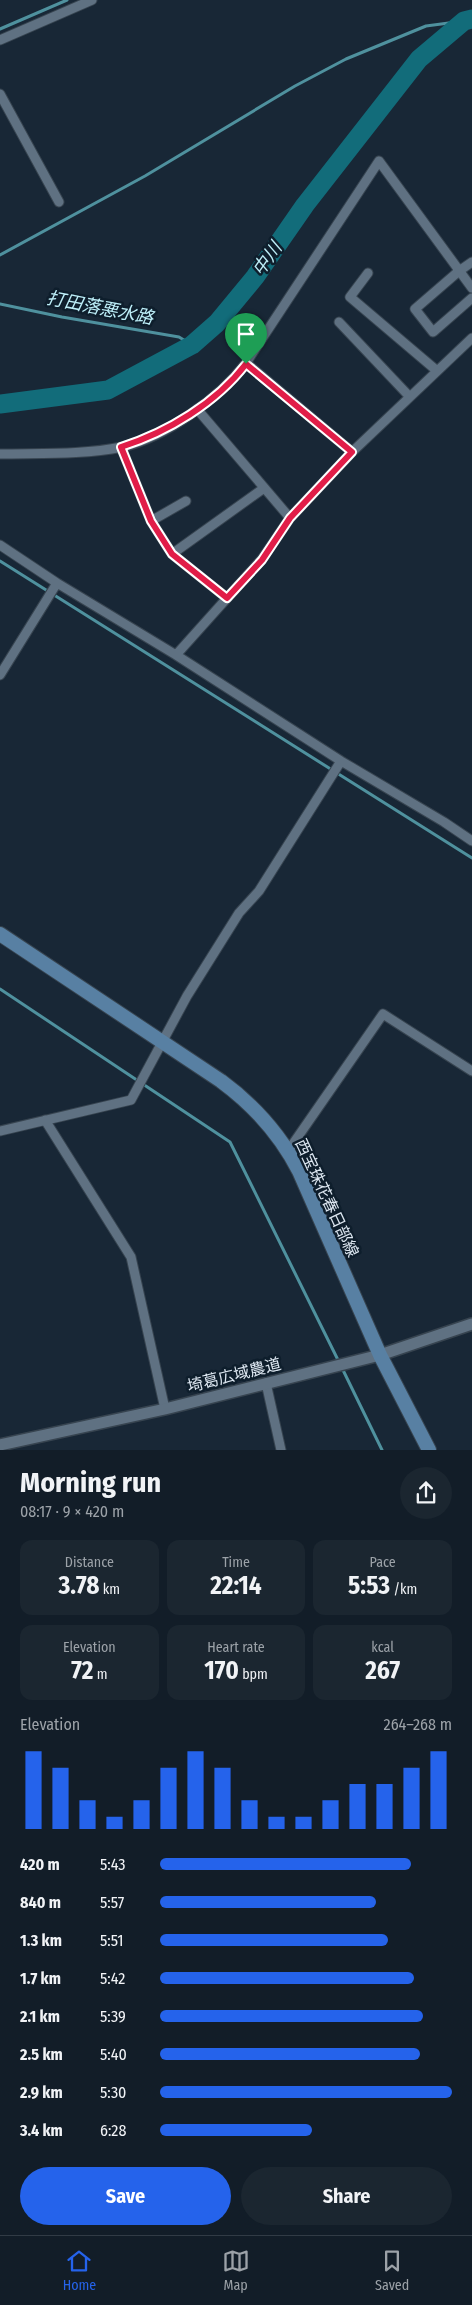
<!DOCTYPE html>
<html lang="en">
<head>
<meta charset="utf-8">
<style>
  :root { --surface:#121d28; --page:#1b2630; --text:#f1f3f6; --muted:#9ca2a8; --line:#313b45; --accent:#2563eb }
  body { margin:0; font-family:"Fira Sans Condensed","Noto Sans JP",sans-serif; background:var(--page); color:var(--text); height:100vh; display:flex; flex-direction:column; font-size:19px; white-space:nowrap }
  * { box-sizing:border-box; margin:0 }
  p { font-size:16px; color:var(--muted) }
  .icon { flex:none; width:28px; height:28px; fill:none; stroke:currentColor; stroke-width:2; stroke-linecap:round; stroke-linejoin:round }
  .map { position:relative; height:1450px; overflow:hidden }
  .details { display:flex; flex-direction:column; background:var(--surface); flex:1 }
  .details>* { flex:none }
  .pin { position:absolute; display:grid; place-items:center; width:42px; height:42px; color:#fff; margin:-51px -21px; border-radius:50% 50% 50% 0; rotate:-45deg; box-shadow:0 0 5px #0007 }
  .pin .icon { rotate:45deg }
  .round { display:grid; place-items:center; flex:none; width:52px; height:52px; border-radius:26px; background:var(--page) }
  .head { display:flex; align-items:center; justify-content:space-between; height:85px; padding:0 20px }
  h1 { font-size:28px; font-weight:700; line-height:38px }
  .figures { display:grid; grid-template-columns:repeat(3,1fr); gap:8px; height:85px; padding:5px 20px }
  .figures div { display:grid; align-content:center; border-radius:12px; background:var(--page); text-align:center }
  .figures b { font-size:25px; font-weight:700 }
  .figures small { font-size:14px; font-weight:400 }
  .figures p { font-size:14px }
  .chart { height:140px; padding:10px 20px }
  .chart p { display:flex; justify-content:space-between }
  .chart svg { width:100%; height:90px; margin-top:5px; stroke:var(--accent); stroke-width:6 }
  .primary-button { display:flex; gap:10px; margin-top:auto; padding:10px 20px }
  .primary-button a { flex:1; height:58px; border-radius:30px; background:var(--accent); color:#fff; font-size:20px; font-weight:700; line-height:58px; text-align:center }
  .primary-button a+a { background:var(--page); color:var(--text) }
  ul { padding:0 20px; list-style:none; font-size:16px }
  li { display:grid; grid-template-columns:80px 60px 1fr; align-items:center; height:38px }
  li i { height:12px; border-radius:6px; background:var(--accent) }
  .dock { display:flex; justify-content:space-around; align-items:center; height:70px; border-top:1px solid var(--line); background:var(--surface); font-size:14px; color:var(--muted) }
  .dock a { display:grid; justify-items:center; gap:2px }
  .dock .current { color:var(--accent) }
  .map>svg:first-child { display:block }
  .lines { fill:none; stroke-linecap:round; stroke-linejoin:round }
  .stream { stroke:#4f919e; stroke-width:3 }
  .river { stroke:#126c7a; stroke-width:19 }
  .minor-casing { stroke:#374450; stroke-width:11 }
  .tertiary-casing { stroke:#374450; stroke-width:14 }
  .secondary-casing { stroke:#374450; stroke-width:16 }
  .minor { stroke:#5f7182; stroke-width:9 }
  .tertiary { stroke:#5f7182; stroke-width:11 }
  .secondary { stroke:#5880a3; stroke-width:14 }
  .route-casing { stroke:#fff; stroke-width:10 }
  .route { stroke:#e11d48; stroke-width:6 }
  .labels { text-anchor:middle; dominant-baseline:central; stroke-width:5; stroke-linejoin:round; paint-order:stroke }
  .street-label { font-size:16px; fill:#dde7f1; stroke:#0e1e2c }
  .water-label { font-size:18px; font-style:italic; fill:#bdeef8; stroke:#0e1e2c }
</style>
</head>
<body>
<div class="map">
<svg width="472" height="1450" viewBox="0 0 472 1450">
  <rect width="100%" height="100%" fill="#182736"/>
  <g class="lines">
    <path class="stream" d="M0,29l67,-29
      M0,255l145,-79 150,-90 51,-27 80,-33 38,-5
      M0,304l62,13 117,20 13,8
      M0,561l472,297
      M0,989l230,153 109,220
      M342,1368l40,82"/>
    <path class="river" d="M0,404l108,-14 84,-45 25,-22 38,-46 50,-72 114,-146 45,-38 8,-2"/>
    <defs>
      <path id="minor" d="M0,40l92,-40
        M0,94l59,108
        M472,262l-13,9 -44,38 18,23 39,-34
        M368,273l-18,24 86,73
        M339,322l70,74
        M246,363l106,89
        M197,409l93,109
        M121,447l30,74 21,33 55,44
        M0,454c40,-1 83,1 122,-7 44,-10 97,-49 124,-84l133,-202 93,127
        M151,521l35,-20
        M0,545l57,38 119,72 165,106 103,61 28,19
        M172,554l92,-66
        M176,655l86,-96 28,-41 62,-66 120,-114
        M0,675l57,-92
        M45,1120l86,137 34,152
        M0,1131l131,-31 56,-104 52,-83 20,-22 82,-130
        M288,1151l95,-137 89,57
        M266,1383l15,67"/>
      <path id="tertiary" d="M0,1445l165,-36 215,-54 92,-31"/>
      <path id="secondary" d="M0,934l221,147c34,25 59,53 78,90l81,184 49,95"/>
    </defs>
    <use href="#minor" class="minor-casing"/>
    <use href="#tertiary" class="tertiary-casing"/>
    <use href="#secondary" class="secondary-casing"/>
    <use href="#minor" class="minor"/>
    <use href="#tertiary" class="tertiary"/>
    <use href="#secondary" class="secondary"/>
  </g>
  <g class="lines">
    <defs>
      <path id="route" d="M246,364l106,88 -62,66 -28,42 -35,38 -55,-44 -21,-33 -30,-74c47,-15 95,-44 125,-83z"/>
    </defs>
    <use href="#route" class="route-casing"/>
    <use href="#route" class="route"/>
  </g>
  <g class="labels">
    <g class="street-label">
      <text transform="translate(327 1198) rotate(65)">西宝珠花春日部線</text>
      <text transform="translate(234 1375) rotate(-14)">埼葛広域農道</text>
    </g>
    <g class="water-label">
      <text transform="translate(267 259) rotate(-55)">中川</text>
      <text transform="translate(100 308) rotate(11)">打田落悪水路</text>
    </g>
  </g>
</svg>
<div class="pin" style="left:246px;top:364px;background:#1e9e55"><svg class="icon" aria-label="arrive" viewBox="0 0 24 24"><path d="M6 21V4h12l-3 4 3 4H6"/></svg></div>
</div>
<section class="details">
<div class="head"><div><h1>Morning run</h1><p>08:17 · 9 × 420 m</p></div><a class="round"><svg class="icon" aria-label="share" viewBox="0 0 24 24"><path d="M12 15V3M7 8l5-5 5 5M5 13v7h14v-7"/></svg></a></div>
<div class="figures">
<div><p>Distance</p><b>3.78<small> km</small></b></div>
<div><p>Time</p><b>22:14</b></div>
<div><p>Pace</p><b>5:53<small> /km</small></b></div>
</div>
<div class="figures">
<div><p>Elevation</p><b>72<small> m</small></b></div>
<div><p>Heart rate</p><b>170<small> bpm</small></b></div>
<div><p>kcal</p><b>267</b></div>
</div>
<div class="chart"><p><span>Elevation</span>264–268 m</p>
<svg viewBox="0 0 160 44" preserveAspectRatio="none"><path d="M5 44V6M15 44V14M25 44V30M35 44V38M45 44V30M55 44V14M65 44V6M75 44V14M85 44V30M95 44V38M105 44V38M115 44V30M125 44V22M135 44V22M145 44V14M155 44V6"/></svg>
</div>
<ul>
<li><b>420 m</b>5:43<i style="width:86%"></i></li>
<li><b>840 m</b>5:57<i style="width:74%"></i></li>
<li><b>1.3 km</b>5:51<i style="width:78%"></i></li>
<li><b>1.7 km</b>5:42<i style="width:87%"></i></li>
<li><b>2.1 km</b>5:39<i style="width:90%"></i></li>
<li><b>2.5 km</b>5:40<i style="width:89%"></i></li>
<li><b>2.9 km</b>5:30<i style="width:100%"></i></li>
<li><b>3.4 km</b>6:28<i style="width:52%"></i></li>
</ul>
<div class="primary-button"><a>Save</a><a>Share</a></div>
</section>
<nav class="dock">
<a class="current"><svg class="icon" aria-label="home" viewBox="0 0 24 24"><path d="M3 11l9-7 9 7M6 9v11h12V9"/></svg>Home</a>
<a><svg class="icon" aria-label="map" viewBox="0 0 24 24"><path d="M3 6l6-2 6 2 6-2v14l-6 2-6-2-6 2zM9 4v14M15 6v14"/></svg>Map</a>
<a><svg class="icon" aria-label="saved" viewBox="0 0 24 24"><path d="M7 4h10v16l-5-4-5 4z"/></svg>Saved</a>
</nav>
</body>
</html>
